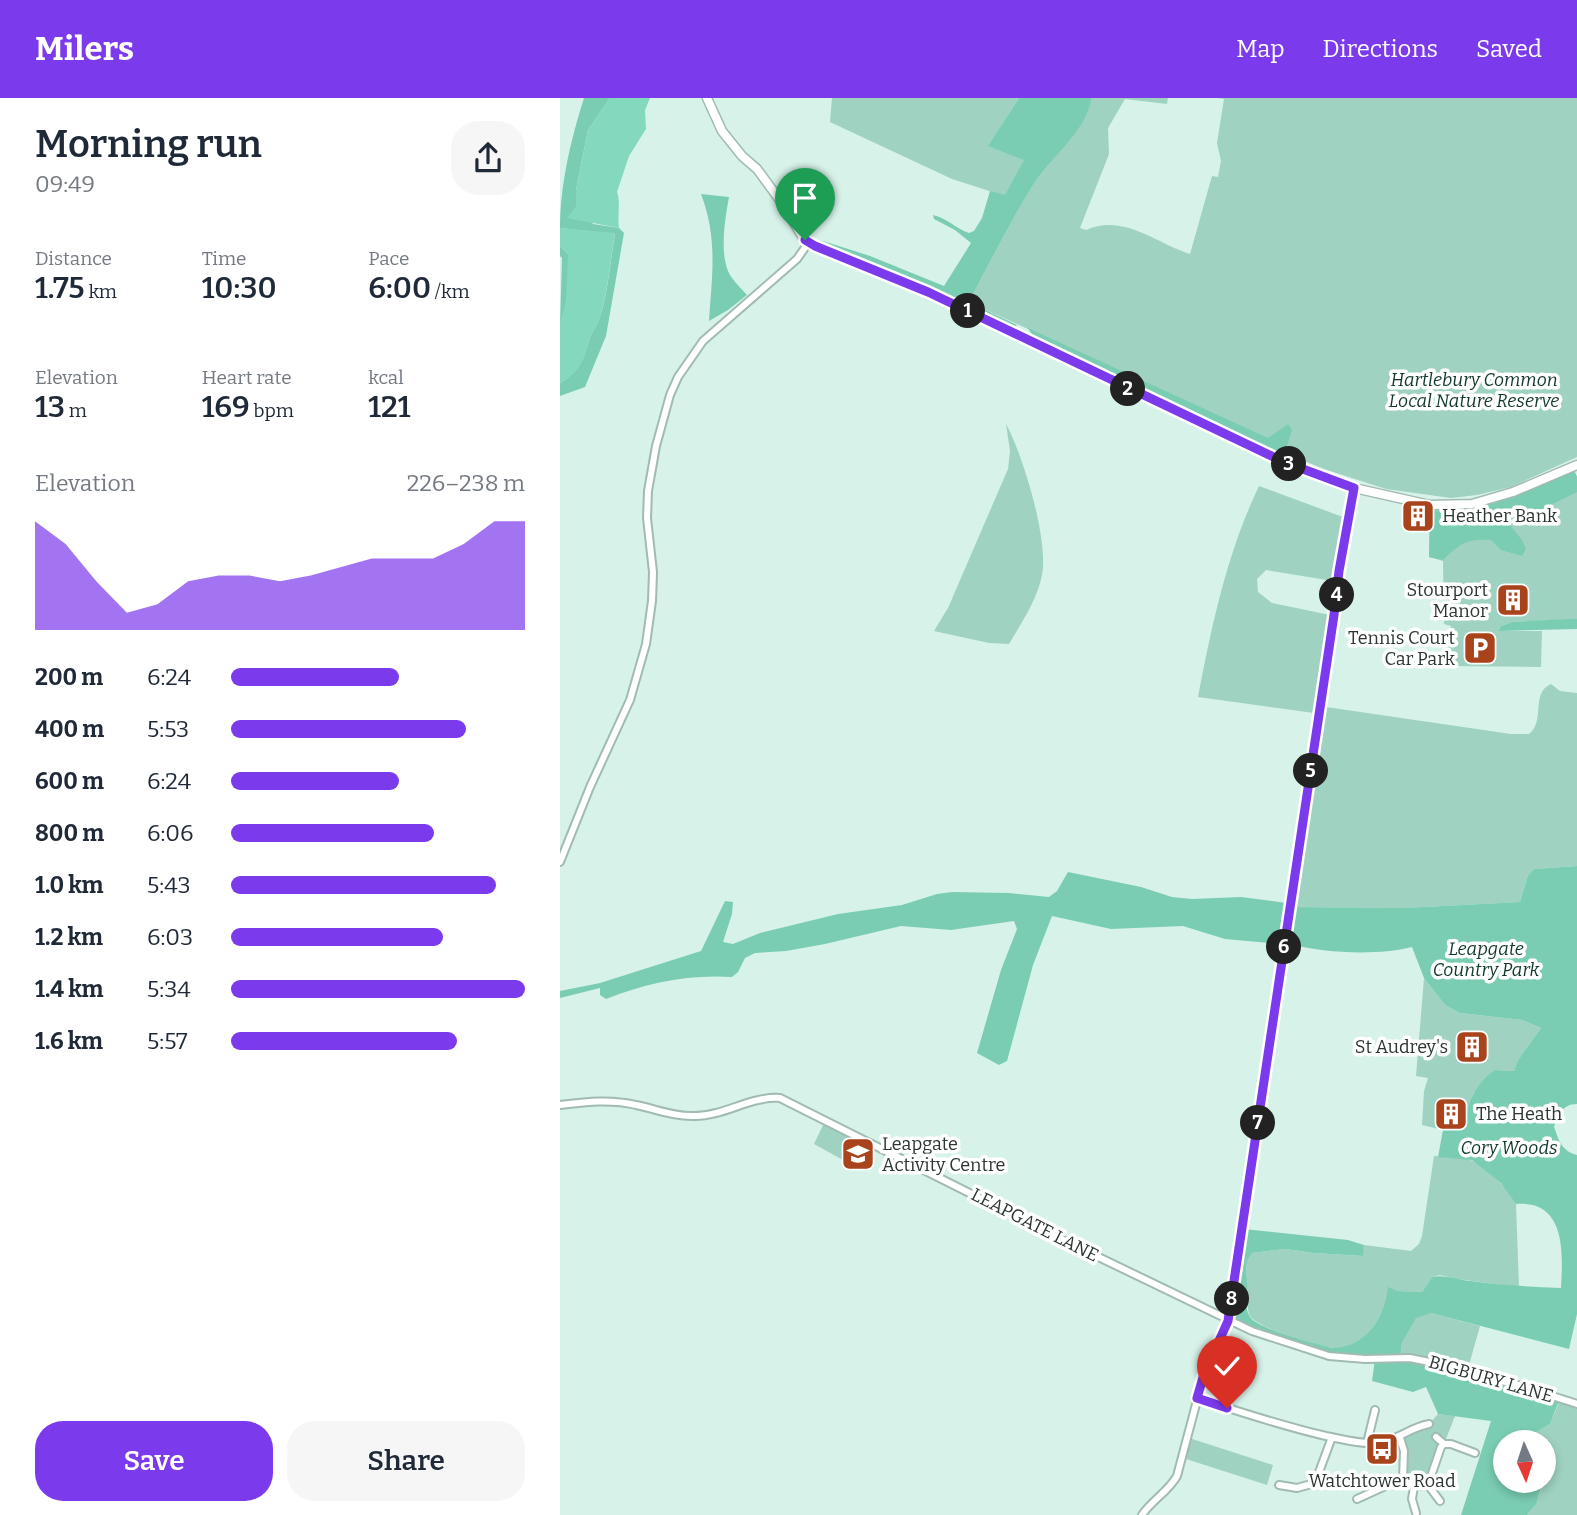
<!DOCTYPE html>
<html lang="en">
<head>
<meta charset="utf-8">
<style>
  :root { --surface:#fff; --page:#f6f6f7; --text:#1f2937; --muted:#747a83; --accent:#7c3aed }
  body { margin:0; font-family:Bitter,serif; background:var(--page); color:var(--text); height:100vh; display:flex; flex-direction:column; font-size:26px; white-space:nowrap }
  * { box-sizing:border-box; margin:0 }
  p { font-size:23px; color:var(--muted) }
  .icon { flex:none; width:38px; height:38px; fill:none; stroke:currentColor; stroke-width:2; stroke-linecap:round; stroke-linejoin:round }
  .map { position:relative; flex:1; overflow:hidden }
  .sheet { display:flex; flex-direction:column; background:var(--surface); width:560px }
  .sheet>* { flex:none }
  .needle { width:46px; rotate:177deg }
  .controls { position:absolute; left:933px; top:1332px; display:grid; gap:14px }
  .controls a { display:grid; place-items:center; width:63px; height:63px; border-radius:50%; background:var(--surface); box-shadow:0 4px 10px #0003; font-size:35px }
  .pin { position:absolute; display:grid; place-items:center; width:60px; height:60px; color:#fff; margin:-72px -30px; border-radius:50% 50% 50% 0; rotate:-45deg; box-shadow:0 0 7px #0007 }
  .pin .icon { rotate:45deg }
  .km { position:absolute; width:35px; height:35px; margin:-18px; border-radius:50%; background:#222; color:#fff; font-size:19px; line-height:35px; text-align:center }
  .round { display:grid; place-items:center; flex:none; width:74px; height:74px; border-radius:28px; background:var(--page) }
  .summary { display:flex; align-items:center; justify-content:space-between; height:119px; padding:0 35px }
  h1 { font-size:38px; font-weight:600; line-height:52px }
  .stats { display:grid; grid-template-columns:repeat(3,1fr); gap:10px; height:119px; padding:7px 35px }
  .stats div { display:grid; align-content:center }
  .stats b { font-size:30px; font-weight:600 }
  .stats small { font-size:19px; font-weight:400 }
  .stats p { font-size:19px }
  .chart { height:196px; padding:14px 35px }
  .chart p { display:flex; justify-content:space-between }
  .chart svg { width:100%; height:126px; margin-top:7px; fill:var(--accent); opacity:.7 }
  .button { display:flex; gap:14px; margin-top:auto; padding:14px 35px }
  .button a { flex:1; height:80px; border-radius:28px; background:var(--accent); color:#fff; font-size:28px; font-weight:600; line-height:80px; text-align:center }
  .button a+a { background:var(--page); color:var(--text) }
  ul { padding:0 35px; list-style:none; font-size:23px }
  li { display:grid; grid-template-columns:112px 84px 1fr; align-items:center; height:52px }
  li i { height:18px; border-radius:9px; background:var(--accent) }
  header { display:flex; align-items:center; gap:42px; box-sizing:border-box; height:98px; padding:0 35px; background:var(--accent); color:#fff }
  header strong { font-size:33px }
  nav { display:flex; gap:38px; margin-inline-start:auto; font-size:24px }
  main { display:flex; flex:1; min-height:0 }
  .map>svg:first-child { display:block }
  .built { fill:#c3e5da }
  .green { fill:#9fd2c1 }
  .forest { fill:#7acdb3 }
  .water { fill:#84d8be }
  .lines { fill:none; stroke-linecap:round; stroke-linejoin:round }
  .minor-casing { stroke:#a1bbb2; stroke-width:10 }
  .major-casing { stroke:#a1bbb2; stroke-width:11 }
  .minor { stroke:#fff; stroke-width:6 }
  .major { stroke:#fff; stroke-width:8 }
  .route-casing { stroke:#fff; stroke-width:14 }
  .route { stroke:#7c3aed; stroke-width:9 }
  .labels { text-anchor:middle; dominant-baseline:central; stroke-width:7; stroke-linejoin:round; paint-order:stroke }
  .park-label { font-size:18px; font-style:italic; fill:#10372d; stroke:#fff }
  .poi-label { font-size:18px; fill:#2b3532; stroke:#fff; text-anchor:start }
  .street-label { font-size:18px; fill:#2b3532; stroke:#fff }
</style>
</head>
<body>
<header>
<strong>Milers</strong>
<nav><a>Map</a><a>Directions</a><a>Saved</a></nav>
</header>
<main>
<section class="sheet">
<div class="summary"><div><h1>Morning run</h1><p>09:49</p></div><a class="round"><svg class="icon" aria-label="share" viewBox="0 0 24 24"><path d="M12 15V3M7 8l5-5 5 5M5 13v7h14v-7"/></svg></a></div>
<div class="stats">
<div><p>Distance</p><b>1.75<small> km</small></b></div>
<div><p>Time</p><b>10:30</b></div>
<div><p>Pace</p><b>6:00<small> /km</small></b></div>
</div>
<div class="stats">
<div><p>Elevation</p><b>13<small> m</small></b></div>
<div><p>Heart rate</p><b>169<small> bpm</small></b></div>
<div><p>kcal</p><b>121</b></div>
</div>
<div class="chart"><p><span>Elevation</span>226–238 m</p>
<svg viewBox="0 0 160 44" preserveAspectRatio="none"><path d="M0 44V6L10 14L20 27L30 38L40 35L50 27L60 25L70 25L80 27L90 25L100 22L110 19L120 19L130 19L140 14L150 6L160 6V44z"/></svg>
</div>
<ul>
<li><b>200 m</b>6:24<i style="width:57%"></i></li>
<li><b>400 m</b>5:53<i style="width:80%"></i></li>
<li><b>600 m</b>6:24<i style="width:57%"></i></li>
<li><b>800 m</b>6:06<i style="width:69%"></i></li>
<li><b>1.0 km</b>5:43<i style="width:90%"></i></li>
<li><b>1.2 km</b>6:03<i style="width:72%"></i></li>
<li><b>1.4 km</b>5:34<i style="width:100%"></i></li>
<li><b>1.6 km</b>5:57<i style="width:77%"></i></li>
</ul>
<div class="button"><a>Save</a><a>Share</a></div>
</section>
<div class="map">
<svg width="1017" height="1417" viewBox="0 0 1017 1417">
  <rect width="100%" height="100%" fill="#d7f2e9"/>
  <path class="built" d="M294,1041l19,9 -11,22 -19,-10z"/>
  <path class="green" d="M272,0h187l-30,47 36,15 -20,36 -53,-17 -122,-57z
    M532,0h76l-1,6 -42,-5 -17,29 1,26 -29,74 6,2c37,-17 70,13 104,24l22,-78 6,1 3,-16 -4,-18 7,-44 -7,-1h360v359l-66,30 -34,8 -26,3 -65,-9 -62,-20 -45,-18 -10,-12 -300,-137c20,-38 40,-78 63,-115 18,-30 52,-53 60,-89z
    M446,326c17,31 43,117 36,151 -5,25 -20,47 -33,69l-20,-1 -55,-12 14,-23 60,-139 2,-18z
    M1014,372l3,7v142l-65,3 -11,4 -1,5h42l-1,36 -93,-1 -2,-12 5,-28 -7,-2 -1,-63 -14,-4 1,-46 51,-4 33,-10z
    M699,388l84,31 -10,64 -67,-11 -9,9 1,13 14,11 58,12 -16,98 -116,-16c14,-73 29,-144 61,-211z
    M991,586l9,7 17,2v173l-43,3 -6,6 -8,27 -116,6 -110,-1 -1,-6 33,-194 185,27h18c17,-13 1,-41 22,-50z
    M864,880l21,27 15,8 62,7 19,8 -23,32 -4,11 -19,-1 -21,23 -12,37h-19l-21,-5 2,-34 4,-13 -12,-2z
    M264,1025l30,16 -11,21 -29,-16z
    M874,1058c11,1 29,0 39,5 14,7 37,29 43,43l3,83 -62,-8 -17,-4 -8,2 -10,15 -26,-1c-18,21 -21,50 -54,57 -14,3 -85,-20 -92,-32 -3,-4 -6,-42 -5,-48 0,-6 3,-11 7,-15l33,-4 29,4 48,3 2,-11 47,6 8,-7 3,-8z
    M871,1215l49,13 -13,46 -67,-14 2,-15 14,-26z
    M999,1304l18,7v106h-50c19,-22 17,-45 17,-73h-16v-5l22,-13z
    M878,1316l17,2 -27,69 -23,-3 -5,-44 29,-14z
    M626,1339l87,28 -6,20 -84,-27z"/>
  <path class="forest" d="M24,0h26l-22,32 -12,60 1,16 16,18 26,4 5,5 -18,103 -21,51 -25,9v-13c19,-10 24,-24 29,-43 2,-7 7,-13 10,-20 9,-26 11,-58 16,-86l-55,-6c0,-43 11,-89 24,-130z
    M459,0h73c-7,36 -42,59 -60,89 -23,37 -43,77 -63,115l48,23 -3,3 -194,-88 50,16 74,30 27,-43 -16,-13 -21,-11 -1,-4c14,3 22,13 36,18l5,-2 8,-13 8,-27 15,4 19,-35 -36,-14z
    M141,96l28,3c-4,22 -11,62 3,81 4,6 10,11 15,17l-19,15 -19,11c3,-47 9,-82 -8,-127z
    M0,148l8,8c1,23 1,48 -8,70l2,-66 -2,-2z
    M468,230l240,110 20,-14 4,6 -8,26 -237,-111 -15,-10z
    M1014,372l3,7v15l-41,20 -30,8 16,20 4,9 -4,7 -21,-6 -10,-10c-25,-1 -30,3 -48,20l-14,-3 1,-46 51,-4 33,-10z
    M1007,521h10v10l-78,2 2,-5 11,-4z
    M1017,768v238c-15,0 -18,11 -23,23 5,14 8,24 23,28v159l-8,35 -138,-36 -15,5 -14,25 -2,15h10l150,40 -10,26 -22,13v5h-23v38l38,1 -7,23 -9,11h-66l30,-94 -53,-7 -12,-27 -13,5 -41,-11 3,-22 -37,-2 -110,-36 16,-92 104,11 16,5 -1,11 -49,-3 -29,-4 -33,4c-9,11 -6,18 -5,31 0,10 -3,24 3,33 8,12 66,27 82,31 34,0 53,-31 56,-61l9,4 25,1 10,-15c12,-3 27,3 39,4 30,4 60,6 90,7 2,-35 5,-88 -45,-84l-15,-21 -29,-23 -34,-3 5,-27 19,-1c6,-24 12,-45 33,-59l19,1 4,-11 23,-32 -19,-8 -62,-7 -15,-8 -21,-27 -12,-31c-37,9 -86,6 -123,-3l5,-37 110,1 116,-6 8,-27 6,-6z
    M508,774l73,15 31,10 20,2 49,-2 46,6 -6,41 -56,-5 -42,-13 -72,3 -59,-13 -19,49 -26,96 -8,4 -22,-12 24,-83 16,-41 -3,-8 -63,9 -50,-4 -76,18 -39,7 -31,2 -10,5 -7,14 -6,5c-44,-3 -86,6 -126,22l-6,-4v-7l-40,10v-7l40,-8 101,-32 24,-50 8,1 -1,12 -9,28 10,2 27,-11 78,-19 64,-9 35,-11 15,-2 57,1 40,4 8,-6z"/>
  <path class="water" d="M50,0h40l-5,12 1,19 -17,27 -12,36c4,11 0,25 2,36l-52,-10 9,-12v-16l12,-60z
    M0,130l55,5c-5,29 -7,59 -16,87 -3,7 -8,13 -10,20 -5,19 -9,33 -29,43v-59l6,-21 2,-49 -8,-8z"/>
  <g class="lines">
    <defs>
      <path id="minor" d="M0,764l30,-75 40,-87 16,-56 6,-43 1,-29 -6,-54 1,-27 8,-45 14,-51 8,-18 25,-36 94,-82 12,-17
        M0,1007c26,-3 50,-6 76,0 20,4 39,12 59,11 29,0 56,-20 85,-18l279,140 193,93 77,25 36,3 45,-1 24,5 87,23 56,18
        M637,1300c43,14 85,28 129,38 16,3 32,8 48,7 24,-2 34,-15 55,-19
        M876,1339l8,7
        M840,1340l4,13 -1,27 11,8 14,-1 13,-38 3,-3h7l24,9
        M807,1345l8,-33
        M719,1387l18,3 18,-5 17,-46
        M868,1387l12,16
        M854,1388l-2,13 4,14
        M797,1401l46,-21
        M582,1417c10,-15 26,-23 35,-39l27,-102 24,-53 106,-706 5,-44 15,-83"/>
      <path id="major" d="M147,0l15,33 20,25 15,13 25,34 20,33 7,6 119,50 356,170 70,26 76,17 42,-1 41,-12 64,-27"/>
    </defs>
    <use href="#minor" class="minor-casing"/>
    <use href="#major" class="major-casing"/>
    <use href="#minor" class="minor"/>
    <use href="#major" class="major"/>
  </g>
  <g class="lines">
    <defs>
      <path id="route" d="M245,142l10,6 113,46 356,170 70,26 -15,83 -5,44 -106,706 -24,53 -7,24 30,10"/>
    </defs>
    <use href="#route" class="route-casing"/>
    <use href="#route" class="route"/>
  </g>
  <defs>
    <symbol id="building-square" viewBox="-11 -11 22 22"><rect x="-9" y="-9" width="18" height="18" rx="4" fill="#a9431b" stroke="#fff"/><path d="M-4-6H4V6H1V3H-1V6H-4ZM-2.5-4.3h1.7v1.8h-1.7ZM.8-4.3h1.7v1.8H.8ZM-2.5-1h1.7V.8h-1.7ZM.8-1h1.7V.8H.8Z" fill="#fff"/></symbol>
    <symbol id="parking-square" viewBox="-11 -11 22 22"><rect x="-9" y="-9" width="18" height="18" rx="4" fill="#a9431b" stroke="#fff"/><path d="M-3.5-5.5H1a3.5 3.5 0 0 1 0 7H-1V5.5H-3.5ZM-1-3.4V-.6H.8a1.4 1.4 0 0 0 0-2.8Z" fill="#fff"/></symbol>
    <symbol id="school-square" viewBox="-11 -11 22 22"><rect x="-9" y="-9" width="18" height="18" rx="4" fill="#a9431b" stroke="#fff"/><path d="M0-5L7-2L0 1L-7-2ZM-4 1L0 2.5L4 1V4Q0 6-4 4Z" fill="#fff"/></symbol>
    <symbol id="bus-square" viewBox="-11 -11 22 22"><rect x="-9" y="-9" width="18" height="18" rx="4" fill="#a9431b" stroke="#fff"/><path d="M-5-6H5V4H4V6H2V4H-2V6H-4V4H-5ZM-3.5-4V0h7V-4ZM-3.5 1.2v1.5H-2V1.2ZM2 1.2v1.5H3.5V1.2Z" fill="#fff"/></symbol>
  </defs>
  <g fill-rule="evenodd">
    <use href="#building-square" x="839" y="399" width="38" height="38"/>
    <use href="#building-square" x="934" y="483" width="38" height="38"/>
    <use href="#parking-square" x="901" y="531" width="38" height="38"/>
    <use href="#building-square" x="893" y="930" width="38" height="38"/>
    <use href="#building-square" x="872" y="997" width="38" height="38"/>
    <use href="#school-square" x="279" y="1037" width="38" height="38"/>
    <use href="#bus-square" x="803" y="1332" width="38" height="38"/>
  </g>
  <g class="labels">
    <g class="park-label">
      <text x="914" y="282">Hartlebury Common<tspan x="914" dy="21">Local Nature Reserve</tspan></text>
      <text x="926" y="851">Leapgate<tspan x="926" dy="21">Country Park</tspan></text>
      <text x="949" y="1050">Cory Woods</text>
    </g>
    <g class="poi-label">
      <text x="882" y="418">Heather Bank</text>
      <text x="928" y="492" text-anchor="end">Stourport<tspan x="928" dy="21">Manor</tspan></text>
      <text x="895" y="540" text-anchor="end">Tennis Court<tspan x="895" dy="21">Car Park</tspan></text>
      <text x="888" y="949" text-anchor="end">St Audrey's</text>
      <text x="916" y="1016">The Heath</text>
      <text x="322" y="1046">Leapgate<tspan x="322" dy="21">Activity Centre</tspan></text>
      <text x="822" y="1383" text-anchor="middle">Watchtower Road</text>
    </g>
    <g class="street-label">
      <text transform="translate(475 1127) rotate(27)">LEAPGATE LANE</text>
      <text transform="translate(931 1281) rotate(16)">BIGBURY LANE</text>
    </g>
  </g>
</svg>
<div class="controls">
<a><svg class="needle" viewBox="-14 -14 28 28"><path d="M0-13l5 13h-10z" fill="#e53935"/><path d="M0 13l5-13h-10z" fill="#747a83"/></svg></a>
</div>
<div class="pin" style="left:245px;top:142px;background:#1e9e55"><svg class="icon" aria-label="arrive" viewBox="0 0 24 24"><path d="M6 21V4h12l-3 4 3 4H6"/></svg></div>
<div class="pin" style="left:667px;top:1310px;background:#d93025"><svg class="icon" aria-label="check" viewBox="0 0 24 24"><path d="M5 12l5 5 9-10"/></svg></div>
<b class="km" style="left:408px;top:213px">1</b>
<b class="km" style="left:568px;top:291px">2</b>
<b class="km" style="left:729px;top:366px">3</b>
<b class="km" style="left:777px;top:497px">4</b>
<b class="km" style="left:751px;top:673px">5</b>
<b class="km" style="left:724px;top:849px">6</b>
<b class="km" style="left:698px;top:1025px">7</b>
<b class="km" style="left:672px;top:1201px">8</b>
</div>
</main>
</body>
</html>
